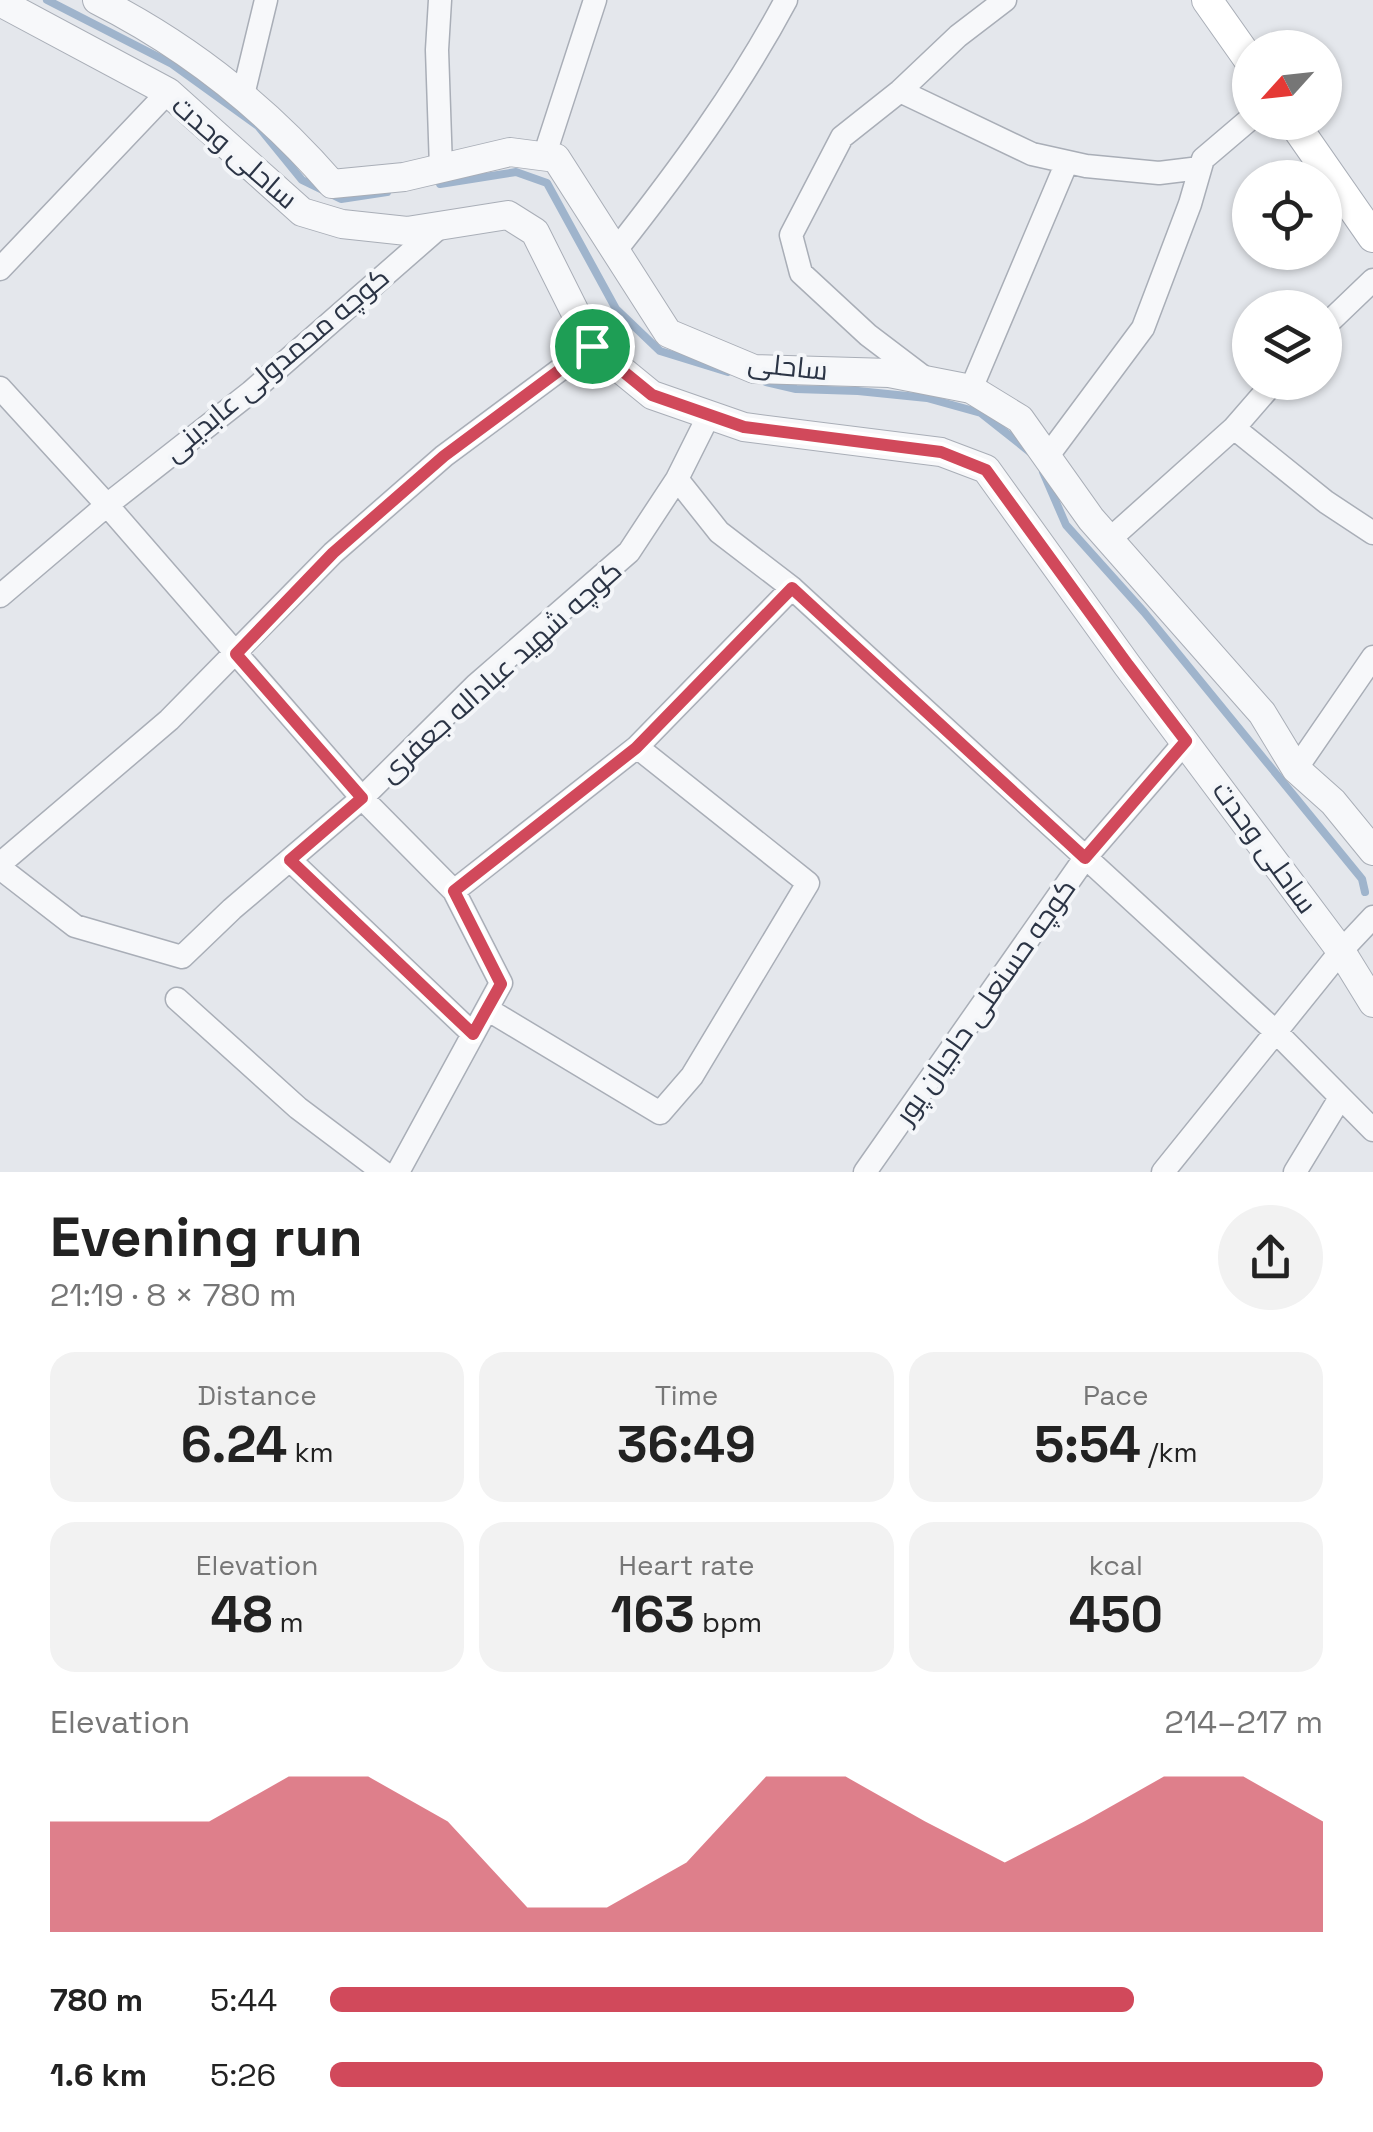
<!DOCTYPE html>
<html lang="en">
<head>
<meta charset="utf-8">
<style>
  :root { --surface:#fff; --page:#f2f2f2; --text:#222; --muted:#767676; --accent:#d1495b }
  body { margin:0; font-family:"Space Grotesk",Cairo,sans-serif; background:var(--page); color:var(--text); height:100vh; display:flex; flex-direction:column; font-size:38px; white-space:nowrap }
  * { box-sizing:border-box; margin:0 }
  p { font-size:32px; color:var(--muted) }
  .icon { flex:none; width:55px; height:55px; fill:none; stroke:currentColor; stroke-width:2; stroke-linecap:round; stroke-linejoin:round }
  .map { position:relative; height:1172px; overflow:hidden }
  .drawer { display:flex; flex-direction:column; background:var(--surface); flex:1 }
  .drawer>* { flex:none }
  .needle { width:65px; rotate:243deg }
  .buttons { position:absolute; left:1232px; top:30px; display:grid; gap:20px }
  .buttons a { display:grid; place-items:center; width:110px; height:110px; border-radius:50%; background:var(--surface); box-shadow:0 2px 8px #0004; font-size:50px }
  .pin { position:absolute; display:grid; place-items:center; width:85px; height:85px; color:#fff; margin:-42px; border:5px solid #fff; border-radius:50%; box-shadow:0 2px 10px #0007 }
  .round { display:grid; place-items:center; flex:none; width:105px; height:105px; border-radius:52px; background:var(--page) }
  .head { display:flex; align-items:center; justify-content:space-between; height:170px; padding:0 50px }
  h1 { font-size:55px; font-weight:600; line-height:75px }
  .figures { display:grid; grid-template-columns:repeat(3,1fr); gap:15px; height:170px; padding:10px 50px }
  .figures div { display:grid; align-content:center; border-radius:25px; background:var(--page); text-align:center }
  .figures b { font-size:50px; font-weight:600 }
  .figures small { font-size:28px; font-weight:400 }
  .figures p { font-size:28px }
  .chart { height:280px; padding:20px 50px }
  .chart p { display:flex; justify-content:space-between }
  .chart svg { width:100%; height:180px; margin-top:10px; fill:var(--accent); opacity:.7 }
  ul { padding:0 50px; list-style:none; font-size:32px }
  li { display:grid; grid-template-columns:160px 120px 1fr; align-items:center; height:75px }
  li i { height:25px; border-radius:12px; background:var(--accent) }
  .map>svg:first-child { display:block }
  .lines { fill:none; stroke-linecap:round; stroke-linejoin:round }
  .stream { stroke:#9fb4cc; stroke-width:8 }
  .minor-casing { stroke:#a9aeb7; stroke-width:25 }
  .tertiary-casing { stroke:#a9aeb7; stroke-width:30 }
  .secondary-casing { stroke:#a9aeb7; stroke-width:32 }
  .minor { stroke:#f7f8fa; stroke-width:22 }
  .tertiary { stroke:#f7f8fa; stroke-width:28 }
  .secondary { stroke:#fff; stroke-width:30 }
  .route-casing { stroke:#fff; stroke-width:20 }
  .route { stroke:#d1495b; stroke-width:12 }
  .labels { text-anchor:middle; dominant-baseline:central; stroke-width:8; stroke-linejoin:round; paint-order:stroke }
  .street-label { font-size:28px; fill:#2b3445; stroke:#f4f6f9 }
</style>
</head>
<body>
<div class="map">
<svg width="1373" height="1172" viewBox="0 0 1373 1172">
  <rect width="100%" height="100%" fill="#e4e7ec"/>
  <g class="lines">
    <path class="stream" d="M47,0l125,64 86,62 44,54 39,19 46,-7
      M440,184l76,-12 31,11 69,126 44,42 68,21
      M766,382l30,7 62,2 69,7 54,15 49,39
      M1043,472l23,53 78,87 218,267 3,13"/>
    <defs>
      <path id="minor" d="M440,0l-3,50 4,118
        M900,91l132,63 54,12 73,7 41,-5
        M243,95l23,-95
        M544,157l51,-157
        M616,250c63,-80 122,-160 170,-250
        M0,269l168,-177
        M1325,326l48,-46
        M926,379l-58,-44 -67,-62 -10,-38 51,-98 58,-46 58,-55 47,-36
        M0,388l107,117 255,293 92,93 47,92 -103,189
        M971,389l96,-227
        M1234,428l92,74 47,31
        M1047,457l96,-129 47,-124 13,-45 47,-40
        M677,479l42,53 73,56 484,444 97,98
        M1110,539l124,-111 40,-46
        M0,596l107,-91 144,-113 191,-167
        M1296,769l77,-112
        M290,860l183,174
        M0,864l169,-144 164,-167 111,-97 148,-110
        M0,868l75,58 107,31 50,-48 130,-111 114,-113 153,-133 48,-73 32,-64
        M454,891l183,-144 155,-159
        M177,999l121,109 85,64
        M487,1009l173,104 32,-37 116,-193 -171,-136
        M865,1172l220,-314 101,-117
        M1163,1172l178,-221 32,-34
        M1295,1172l45,-74"/>
      <path id="tertiary" d="M97,0c91,46 169,108 235,184l72,-7 106,-25 46,6 112,175 86,36 135,4 82,16 49,30 71,100 171,194 34,56 37,33 40,49
        M0,2l168,90 134,120 40,12 65,7 101,-16 27,17 57,114 60,49 92,32 197,25 45,17 141,196 214,286 32,52"/>
      <path id="secondary" d="M1207,0l43,61
        M1293,122l80,115"/>
    </defs>
    <use href="#minor" class="minor-casing"/>
    <use href="#tertiary" class="tertiary-casing"/>
    <use href="#secondary" class="secondary-casing"/>
    <use href="#minor" class="minor"/>
    <use href="#tertiary" class="tertiary"/>
    <use href="#secondary" class="secondary"/>
  </g>
  <g class="lines">
    <defs>
      <path id="route" d="M592,346l60,49 92,32 197,25 45,18 142,195 58,76 -101,117 -293,-270 -156,160 -182,143 47,93 -28,50 -183,-174 72,-62 -126,-144 97,-101 111,-97z"/>
    </defs>
    <use href="#route" class="route-casing"/>
    <use href="#route" class="route"/>
  </g>
  <g class="labels">
    <g class="street-label">
      <text transform="translate(235 152) rotate(41)">ساحلی وحدت</text>
      <text transform="translate(276 364) rotate(-40)">کوچه محمدولی عابدینی</text>
      <text transform="translate(788 366) rotate(6)">ساحلی</text>
      <text transform="translate(500 671) rotate(-42)">کوچه شهید عباداله جعفری</text>
      <text transform="translate(1265 847) rotate(54)">ساحلی وحدت</text>
      <text transform="translate(985 1001) rotate(-55)">کوچه حسنعلی حاجیان پور</text>
    </g>
  </g>
</svg>
<div class="buttons">
<a><svg class="needle" viewBox="-14 -14 28 28"><path d="M0-13l5 13h-10z" fill="#e53935"/><path d="M0 13l5-13h-10z" fill="#767676"/></svg></a>
<a><svg class="icon" aria-label="locate" viewBox="0 0 24 24"><circle cx="12" cy="12" r="6"/><path d="M12 2v4M12 18v4M2 12h4M18 12h4"/></svg></a>
<a><svg class="icon" aria-label="layers" viewBox="0 0 24 24"><path d="M12 4l9 5-9 5-9-5zM3 14l9 5 9-5"/></svg></a>
</div>
<div class="pin" style="left:592px;top:346px;background:#1e9e55"><svg class="icon" aria-label="arrive" viewBox="0 0 24 24"><path d="M6 21V4h12l-3 4 3 4H6"/></svg></div>
</div>
<section class="drawer">
<div class="head"><div><h1>Evening run</h1><p>21:19 · 8 × 780 m</p></div><a class="round"><svg class="icon" aria-label="share" viewBox="0 0 24 24"><path d="M12 15V3M7 8l5-5 5 5M5 13v7h14v-7"/></svg></a></div>
<div class="figures">
<div><p>Distance</p><b>6.24<small> km</small></b></div>
<div><p>Time</p><b>36:49</b></div>
<div><p>Pace</p><b>5:54<small> /km</small></b></div>
</div>
<div class="figures">
<div><p>Elevation</p><b>48<small> m</small></b></div>
<div><p>Heart rate</p><b>163<small> bpm</small></b></div>
<div><p>kcal</p><b>450</b></div>
</div>
<div class="chart"><p><span>Elevation</span>214–217 m</p>
<svg viewBox="0 0 160 44" preserveAspectRatio="none"><path d="M0 44V17L10 17L20 17L30 6L40 6L50 17L60 38L70 38L80 27L90 6L100 6L110 17L120 27L130 17L140 6L150 6L160 17V44z"/></svg>
</div>
<ul>
<li><b>780 m</b>5:44<i style="width:81%"></i></li>
<li><b>1.6 km</b>5:26<i style="width:100%"></i></li>
</ul>
</section>
</body>
</html>
